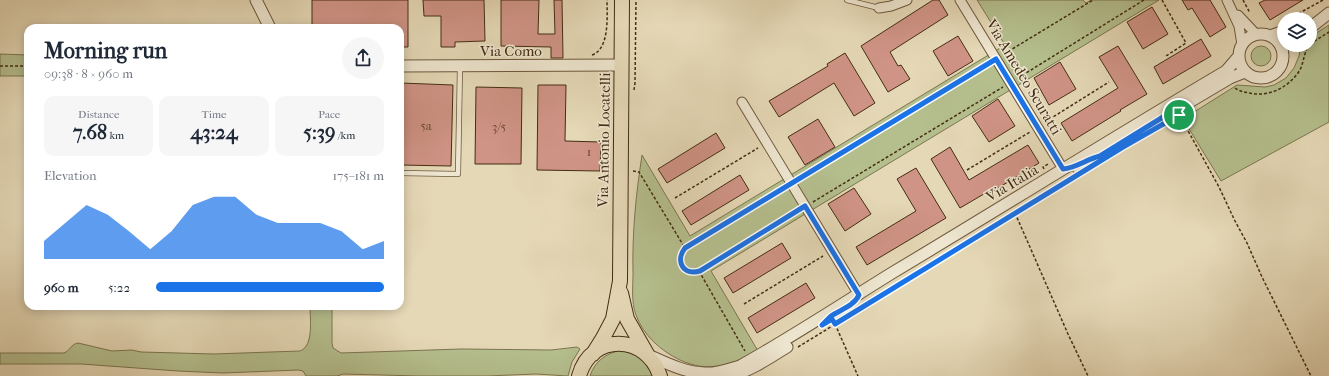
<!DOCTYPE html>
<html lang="en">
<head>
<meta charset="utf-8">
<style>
  :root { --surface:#fff; --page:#f6f6f7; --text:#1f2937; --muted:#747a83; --accent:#1a73e8 }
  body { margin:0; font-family:"IM FELL French Canon",serif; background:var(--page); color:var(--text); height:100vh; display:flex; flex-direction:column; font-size:15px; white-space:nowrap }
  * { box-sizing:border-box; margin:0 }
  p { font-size:13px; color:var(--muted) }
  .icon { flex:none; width:22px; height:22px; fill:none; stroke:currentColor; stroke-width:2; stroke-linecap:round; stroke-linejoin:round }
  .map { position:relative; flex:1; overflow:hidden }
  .drawer { position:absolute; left:24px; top:24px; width:380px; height:286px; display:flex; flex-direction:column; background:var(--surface); border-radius:12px; box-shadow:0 2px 10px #0003 }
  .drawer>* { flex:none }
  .controls { position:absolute; left:1277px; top:12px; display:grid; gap:8px }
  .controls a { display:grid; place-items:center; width:40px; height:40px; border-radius:50%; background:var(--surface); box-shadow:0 2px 10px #0003; font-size:20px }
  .pin { position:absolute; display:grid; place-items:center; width:34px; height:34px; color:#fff; margin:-17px; border:2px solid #fff; border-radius:50%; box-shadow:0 1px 4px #0007 }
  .round { display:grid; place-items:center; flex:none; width:42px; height:42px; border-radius:21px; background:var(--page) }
  .summary { display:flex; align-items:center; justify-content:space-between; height:68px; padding:0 20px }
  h1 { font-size:22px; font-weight:800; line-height:30px }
  .stats { display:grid; grid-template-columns:repeat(3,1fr); gap:6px; height:68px; padding:4px 20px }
  .stats div { display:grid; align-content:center; border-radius:10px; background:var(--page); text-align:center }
  .stats b { font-size:20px; font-weight:800 }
  .stats small { font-size:11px; font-weight:400 }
  .stats p { font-size:11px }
  .chart { height:112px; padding:8px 20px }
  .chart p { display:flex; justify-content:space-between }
  .chart svg { width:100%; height:72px; margin-top:4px; fill:var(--accent); opacity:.7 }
  ul { padding:0 20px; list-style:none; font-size:13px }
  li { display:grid; grid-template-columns:64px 48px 1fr; align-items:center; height:30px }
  li i { height:10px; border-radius:5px; background:var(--accent) }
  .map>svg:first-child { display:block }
  .green { fill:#b5bf8e; stroke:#7c7650 }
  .building { fill:#d09486; stroke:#442d13 }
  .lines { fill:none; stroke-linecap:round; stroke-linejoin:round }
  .service-casing { stroke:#6c583c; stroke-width:6 }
  .minor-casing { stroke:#6c583c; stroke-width:11 }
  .tertiary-casing { stroke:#6c583c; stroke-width:13 }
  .primary-casing { stroke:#442d13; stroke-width:16 }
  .path { stroke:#442d13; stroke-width:1.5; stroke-dasharray:3 2; stroke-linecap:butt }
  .service { stroke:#eee6d0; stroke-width:4.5 }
  .minor { stroke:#eee6d0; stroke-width:9 }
  .tertiary { stroke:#eee6d0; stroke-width:11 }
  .primary { stroke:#e5d8b6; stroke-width:14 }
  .route-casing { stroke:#fff; stroke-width:8 }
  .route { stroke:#1a73e8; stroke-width:5 }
  .labels { text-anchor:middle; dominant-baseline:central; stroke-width:3; stroke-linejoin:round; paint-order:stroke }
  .number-label { font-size:13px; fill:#674730 }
  .street-label { font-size:15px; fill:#442d13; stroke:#eee6d0 }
</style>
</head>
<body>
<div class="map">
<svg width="1329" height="376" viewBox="0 0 1329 376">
  <rect width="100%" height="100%" fill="#e5d8b6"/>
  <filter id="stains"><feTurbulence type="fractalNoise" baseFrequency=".005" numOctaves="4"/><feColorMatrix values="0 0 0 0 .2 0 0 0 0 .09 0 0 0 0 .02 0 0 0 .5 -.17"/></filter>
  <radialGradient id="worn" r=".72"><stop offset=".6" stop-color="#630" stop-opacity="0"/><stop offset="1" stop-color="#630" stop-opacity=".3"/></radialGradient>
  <path class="green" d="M977,0h106l3,3 5,-3h68l-448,271 47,80c-25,15 -51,22 -78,9 -19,-9 -37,-25 -44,-45 -5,-14 -3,-28 -3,-42 -1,-40 3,-79 9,-118l48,81 315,-191z
    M1329,25v97l-108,59 -38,-62 54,-34 28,2 9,-2 12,-7 8,-10 5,-12 2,-11h9v-8z
    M1251 56a10 10 0 1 1 20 0a10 10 0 1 1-20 0Z
    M0,54l28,1v21h-28z
    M310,306h22v37l1,5 8,5 120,-4 90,1 26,-3 3,2 -8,13 -4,14 -32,-2 -49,2h-68l-76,-2 -6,2h-31l-3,-5 -5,-1 -75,3 -45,-2 -97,-7h-81v-11h64c6,-2 7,-9 14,-10l34,8 20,-1 9,2 73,2 86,-3c14,-5 10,-32 10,-45z
    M621,350c21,3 22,10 34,26h-65c5,-15 15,-22 31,-26z"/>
  <path class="building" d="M312,0h96v47h-8v-19h-88z
    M423,0h61l1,41 -30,1v5h-14v-31h-17z
    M501,0h38l-1,34h17l-1,-34h8l1,58h-12v-11l-50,-1z
    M933,0h6l9,15 -58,37 8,14 3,-1 9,14 -22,13 -27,-46z
    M1182,0h28l16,27 -16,10 -18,-29 -4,2z
    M1265,0h38l-33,20 -11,-17z
    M1152,7l16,27 -25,15 -16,-27z
    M958,36l15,25 -25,15 -15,-25z
    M1201,39l10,17 -48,28 -9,-17z
    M1118,46l29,48 -27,16 1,1 -49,30 -11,-18 57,-35 -19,-31z
    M845,53l30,50 -21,13 -20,-33 -55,34 -10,-16 59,-35 -1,-2z
    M1060,62l16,27 -27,16 -15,-27z
    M400,83l53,2 -2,81 -51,-1z
    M538,85h28l-1,56 36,1 -1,29 -63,-1z
    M476,87l46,1 -1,76h-46z
    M998,99l17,27 -26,16 -17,-26z
    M818,119l17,28 -30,18 -17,-28z
    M716,133l9,15 -58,35 -9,-14z
    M1028,145l11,18 -49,30 -1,-2 -29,17 -29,-49 19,-12 19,33z
    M916,168l30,50 -79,47 -11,-18 60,-36 -19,-32z
    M740,175l9,15 -58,35 -9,-14z
    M854,188l17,26 -26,17 -17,-27z
    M782,243l9,15 -58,35 -9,-15z
    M806,283l9,15 -58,35 -9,-15z"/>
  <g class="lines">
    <defs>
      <path id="service" d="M847,0l32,8
        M400,173l58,1 2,-108"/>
      <path id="minor" d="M960,0l103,169
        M1227,0l12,26 3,19
        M879,8l12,-2 16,-6
        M1238,15l18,19
        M742,102l117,193"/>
      <path id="tertiary" d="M256,0l14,28
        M1310,28l19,-15
        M1239 56a22 22 0 1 1 44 0a22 22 0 1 1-44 0Z
        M1270,36l14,-5
        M400,66l221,-1
        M1078,168l152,-90 15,-6
        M648,355c18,8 38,18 57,18 12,1 24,-4 35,-7 52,-29 102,-62 152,-93 112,-67 222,-136 334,-202l13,-15
        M731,376c21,-6 38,-18 56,-29"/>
      <path id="primary" d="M621,293l6,26 20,35
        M593,354l10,-16 10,-19 7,-38 2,-281
        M579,376c12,-44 68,-42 81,0"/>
    </defs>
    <use href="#service" class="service-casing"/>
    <use href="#minor" class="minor-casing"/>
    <use href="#tertiary" class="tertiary-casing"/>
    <use href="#primary" class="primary-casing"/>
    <path class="path" d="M1162,0l24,43 -20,13
      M1243,0l7,13
      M1294,16l29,-16
      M1290,19l4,-3 3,3
      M1310,44l19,-12
      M1004,54l89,-54
      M592,55c18,-6 15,-40 15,-55
      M0,66h28
      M1018,78l126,-78
      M1235,88c4,3 9,4 14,5 19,4 37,-4 49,-20 6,-8 5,-19 11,-28
      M634,90l1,-7 1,-83
      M1181,118l38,69 16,34 12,22 15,34 49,99
      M1045,122l64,-40
      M1044,169l-1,-2 5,-3
      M967,170l63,-38
      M633,171l6,1 46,76 98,-61
      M798,178l191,-115
      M675,198l83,-50
      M813,202l190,-115
      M1015,213l53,121 20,42
      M685,248c-9,13 -2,28 14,23l99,-60
      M699,271l46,80
      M744,304l79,-48
      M835,324l23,52
      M798,347l276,-169"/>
    <use href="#service" class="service"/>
    <use href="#minor" class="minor"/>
    <use href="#tertiary" class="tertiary"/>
    <use href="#primary" class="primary"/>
  </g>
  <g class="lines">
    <defs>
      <path id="route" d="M996,59l67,110c13,-1 24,-10 37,-13l76,-47 3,6 -56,32 -288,177 -3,-5 -10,6c3,-3 6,-6 9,-9 9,-6 23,-10 28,-21l-54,-89 -105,65c-17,5 -25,-10 -15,-23z"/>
    </defs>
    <use href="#route" class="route-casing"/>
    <use href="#route" class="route"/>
  </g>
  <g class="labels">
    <g class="number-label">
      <text x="426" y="125">5a</text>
      <text x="499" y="126">3/5</text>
      <text x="589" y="151">1</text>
    </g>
    <g class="street-label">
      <text x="511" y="51">Via Como</text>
      <text transform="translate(1024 77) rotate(59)">Via Amedeo Scuratti</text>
      <text transform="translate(604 140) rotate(-89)">Via Antonio Locatelli</text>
      <text transform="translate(1012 183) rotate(-31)">Via Italia</text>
    </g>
  </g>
  <rect width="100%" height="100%" filter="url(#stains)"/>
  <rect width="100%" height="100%" fill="url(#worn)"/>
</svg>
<div class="controls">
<a><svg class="icon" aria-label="layers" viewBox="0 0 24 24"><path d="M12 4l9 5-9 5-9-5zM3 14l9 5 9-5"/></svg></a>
</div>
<div class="pin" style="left:1179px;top:115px;background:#1e9e55"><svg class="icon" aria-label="arrive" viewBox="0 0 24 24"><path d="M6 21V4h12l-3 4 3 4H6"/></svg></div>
<section class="drawer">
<div class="summary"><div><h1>Morning run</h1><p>09:38 · 8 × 960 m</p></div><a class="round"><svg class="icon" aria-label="share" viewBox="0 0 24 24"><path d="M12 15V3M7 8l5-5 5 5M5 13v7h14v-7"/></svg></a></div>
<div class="stats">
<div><p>Distance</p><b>7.68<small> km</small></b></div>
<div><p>Time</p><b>43:24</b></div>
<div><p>Pace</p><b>5:39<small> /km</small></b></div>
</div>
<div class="chart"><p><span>Elevation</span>175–181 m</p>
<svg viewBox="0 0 160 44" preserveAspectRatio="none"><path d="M0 44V33L10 22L20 11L30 17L40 27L50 38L60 27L70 11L80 6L90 6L100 17L110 22L120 22L130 22L140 27L150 38L160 33V44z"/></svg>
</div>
<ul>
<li><b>960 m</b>5:22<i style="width:100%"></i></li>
</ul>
</section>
</div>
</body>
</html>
